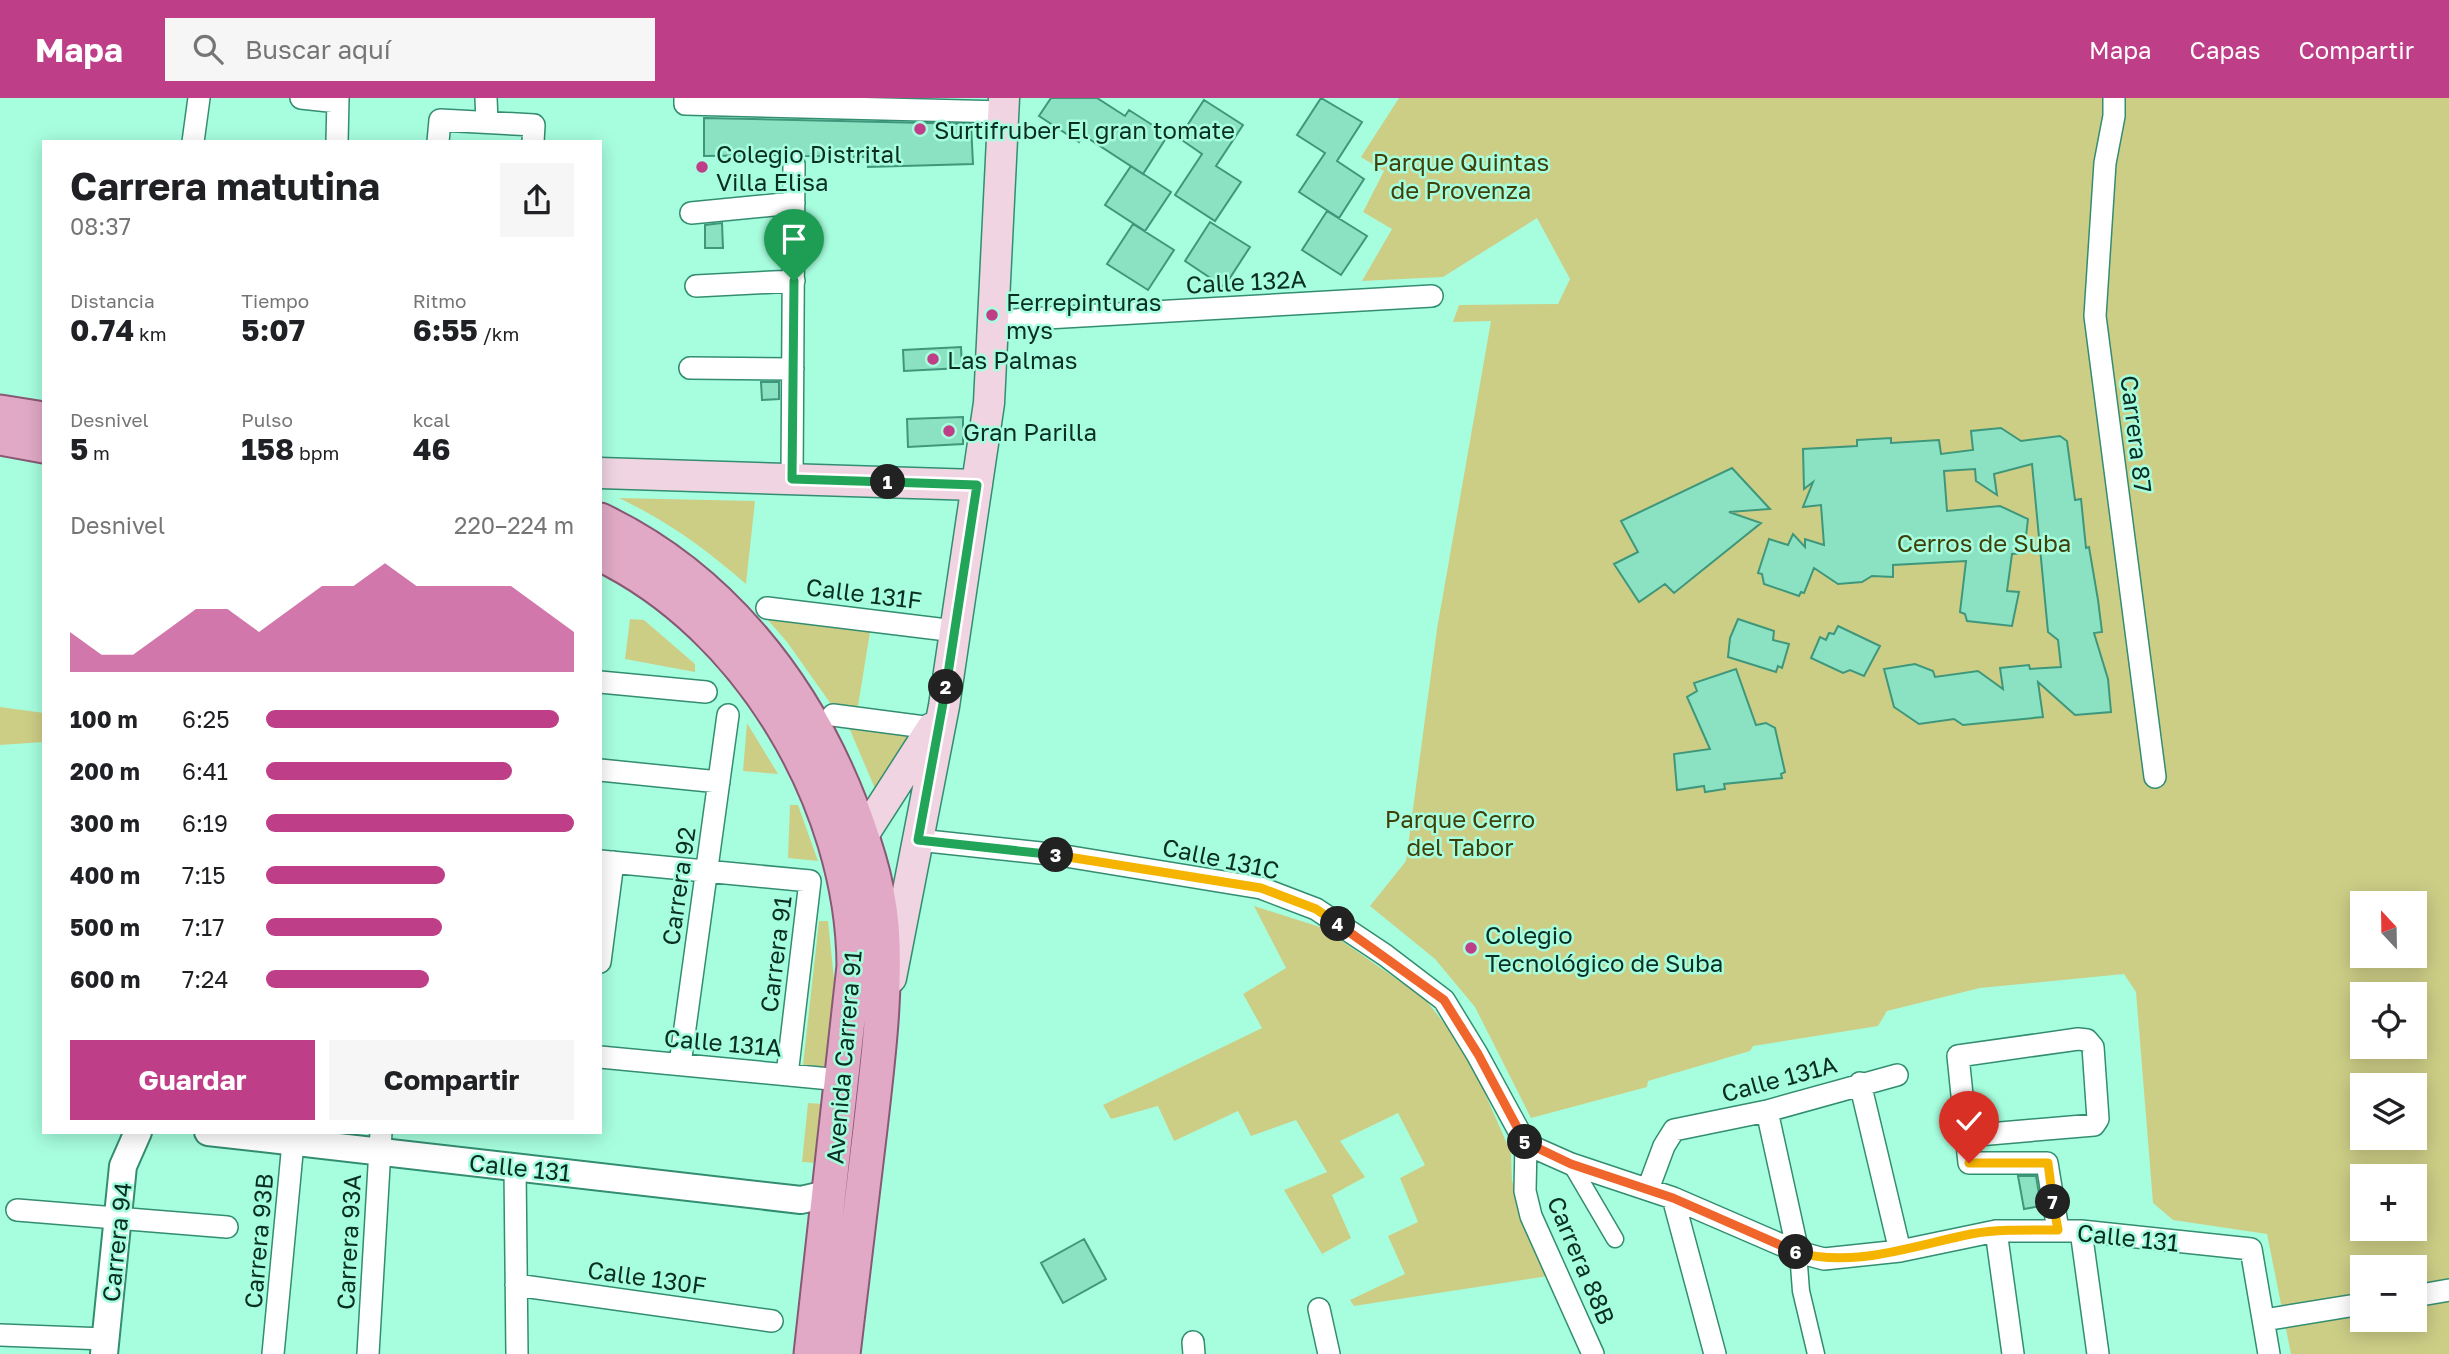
<!DOCTYPE html>
<html lang="es">
<head>
<meta charset="utf-8">
<style>
  :root { --surface:#fff; --page:#f6f6f6; --text:#202124; --muted:#757577; --accent:#bf3e88 }
  body { margin:0; font-family:"Golos Text",sans-serif; background:var(--page); color:var(--text); height:100vh; display:flex; flex-direction:column; font-size:26px; white-space:nowrap }
  * { box-sizing:border-box; margin:0 }
  p { font-size:23px; color:var(--muted) }
  .icon { flex:none; width:38px; height:38px; fill:none; stroke:currentColor; stroke-width:2; stroke-linecap:round; stroke-linejoin:round }
  .map { position:relative; flex:1; overflow:hidden }
  .sheet { position:absolute; left:42px; top:42px; width:560px; height:994px; display:flex; flex-direction:column; background:var(--surface); border-radius:0px; box-shadow:0 4px 18px #0003 }
  .sheet>* { flex:none }
  .needle { width:46px; rotate:338deg }
  .controls { position:absolute; left:2350px; top:793px; display:grid; gap:14px }
  .controls a { display:grid; place-items:center; width:77px; height:77px; border-radius:0px; background:var(--surface); box-shadow:0 4px 18px #0003; font-size:35px }
  .pin { position:absolute; display:grid; place-items:center; width:60px; height:60px; color:#fff; margin:-72px -30px; border-radius:50% 50% 50% 0; rotate:-45deg; box-shadow:0 0 7px #0007 }
  .pin .icon { rotate:45deg }
  .km { position:absolute; width:35px; height:35px; margin:-18px; border-radius:50%; background:#222; color:#fff; font-size:19px; line-height:35px; text-align:center }
  .round { display:grid; place-items:center; flex:none; width:74px; height:74px; border-radius:0px; background:var(--page) }
  .head { display:flex; align-items:center; justify-content:space-between; height:119px; padding:0 28px }
  h1 { font-size:38px; font-weight:700; line-height:52px }
  .metrics { display:grid; grid-template-columns:repeat(3,1fr); gap:10px; height:119px; padding:7px 28px }
  .metrics div { display:grid; align-content:center }
  .metrics b { font-size:30px; font-weight:700 }
  .metrics small { font-size:19px; font-weight:400 }
  .metrics p { font-size:19px }
  .chart { height:196px; padding:14px 28px }
  .chart p { display:flex; justify-content:space-between }
  .chart svg { width:100%; height:126px; margin-top:7px; fill:var(--accent); opacity:.7 }
  .cta { display:flex; gap:14px; margin-top:auto; padding:14px 28px }
  .cta a { flex:1; height:80px; border-radius:0px; background:var(--accent); color:#fff; font-size:28px; font-weight:700; line-height:80px; text-align:center }
  .cta a+a { background:var(--page); color:var(--text) }
  ul { padding:0 28px; list-style:none; font-size:23px }
  li { display:grid; grid-template-columns:112px 84px 1fr; align-items:center; height:52px }
  li i { height:18px; border-radius:9px; background:var(--accent) }
  header { display:flex; align-items:center; gap:42px; box-sizing:border-box; height:98px; padding:0 35px; background:var(--accent); color:#fff }
  header strong { font-size:33px }
  nav { display:flex; gap:38px; margin-inline-start:auto; font-size:24px }
  .search { width:490px; height:63px; background:var(--page); display:flex; align-items:center; gap:18px; box-sizing:border-box; padding:0 24px; border-radius:0px; color:var(--muted); font-size:26px }
  .map>svg:first-child { display:block }
  .green { fill:#cdce86; fill-rule:evenodd }
  .building { fill:#8be2c3; stroke:#3f977b; stroke-width:2 }
  .lines { fill:none; stroke-linecap:round; stroke-linejoin:round }
  .pedestrian-casing { stroke:#338d71; stroke-width:19 }
  .minor-casing { stroke:#338d71; stroke-width:24 }
  .tertiary-casing { stroke:#338d71; stroke-width:30 }
  .secondary-casing { stroke:#338d71; stroke-width:33 }
  .primary-casing { stroke:#885974; stroke-width:37 }
  .pedestrian { stroke:#fff; stroke-width:16 }
  .minor { stroke:#fff; stroke-width:21 }
  .tertiary { stroke:#fff; stroke-width:26 }
  .secondary { stroke:#f0d4e2; stroke-width:30 }
  .primary { stroke:#e1a9c5; stroke-width:33 }
  .split-1-casing { stroke:#fff; stroke-width:14 }
  .split-2-casing { stroke:#fff; stroke-width:14 }
  .split-3-casing { stroke:#fff; stroke-width:14 }
  .split-4-casing { stroke:#fff; stroke-width:14 }
  .split-5-casing { stroke:#fff; stroke-width:14 }
  .split-6-casing { stroke:#fff; stroke-width:14 }
  .split-7-casing { stroke:#fff; stroke-width:14 }
  .split-8-casing { stroke:#fff; stroke-width:14 }
  .split-1 { stroke:#22a559; stroke-width:9 }
  .split-2 { stroke:#22a559; stroke-width:9 }
  .split-3 { stroke:#22a559; stroke-width:9 }
  .split-4 { stroke:#f5b400; stroke-width:9 }
  .split-5 { stroke:#f0652b; stroke-width:9 }
  .split-6 { stroke:#f0652b; stroke-width:9 }
  .split-7 { stroke:#f5b400; stroke-width:9 }
  .split-8 { stroke:#f5b400; stroke-width:9 }
  .poi-dot { fill:#bf3e88; stroke:#a7fede; stroke-width:2.5 }
  .labels { text-anchor:middle; dominant-baseline:central; stroke-width:5; stroke-linejoin:round; paint-order:stroke }
  .poi-label { font-size:24px; fill:#092f24; stroke:#a7fede; text-anchor:start }
  .park-label { font-size:24px; fill:#403f08; stroke:#a7fede }
  .street-label { font-size:24px; fill:#092f24; stroke:#a7fede }
</style>
</head>
<body>
<header>
<strong>Mapa</strong>
<div class="search"><svg class="icon" aria-label="search" viewBox="0 0 24 24"><circle cx="10" cy="10" r="6"/><path d="M15 15l6 6"/></svg>Buscar aquí</div>
<nav><a>Mapa</a><a>Capas</a><a>Compartir</a></nav>
</header>
<div class="map">
<svg width="2449" height="1256" viewBox="0 0 2449 1256">
  <rect width="100%" height="100%" fill="#a7fede"/>
  <path class="green" d="M1399,0h1050v1256h-158l-24,-120 -94,-14 -20,-17 -17,-211 -12,-18 -144,14 -93,23 -9,15 -125,20 -3,5 -102,30 -1,6 -116,31 -56,-111 -40,-48 -65,-53 36,-45 31,-232 54,-308 -38,1 6,-17 99,-1 12,-25 -33,-61 -94,59 -81,4 30,-52 -29,-17 21,-41 -23,-14zM2362,805h53v53h-53zM2362,896h53v52h-53zM2362,987h53v53h-53zM2362,1078h53v52h-53zM2362,1169h53v53h-53z
    M619,400l136,3 -9,83c-40,-35 -79,-63 -127,-86z
    M760,513l111,15 -14,86 -24,-5 -46,-65z
    M630,521l14,1 51,44v8l-70,-13z
    M0,609l44,6v29l-44,3z
    M747,625l31,51 -35,-3z
    M847,625l72,10 -40,65z
    M790,707h8l20,56 -30,-3z
    M1254,808l69,22 101,70 42,52 45,103 1,28 43,94 -201,31 -4,-6 55,-26 -17,-38 30,-14 -18,-44 25,-13 -27,-52 -58,28 25,36 -33,18 19,43 -29,16 -38,-64 43,-18 -31,-52 -45,16 -13,-25 -64,30 -16,-35 -47,13 -8,-14 159,-77 -19,-34 43,-26z
    M819,823h9l6,58 -7,88 -24,-2z
    M808,1005l15,1 -5,59 -16,-1z"/>
  <path class="building" d="M1051,0h46l28,18 4,-6 39,25 -25,39 -60,-39 -4,7 -40,-26z
    M1321,0l41,24 -25,39 27,18 -25,39 -40,-26 26,-39 -28,-18z
    M1204,2l39,25 -27,41 25,16 -26,39 -40,-26 27,-41 -23,-16z
    M704,20l267,6 2,40 -105,3 1,-10 -65,-1 -9,-5 -10,4 -81,1z
    M1131,68l40,26 -26,39 -40,-26z
    M1327,113l40,25 -26,39 -39,-25z
    M1210,124l40,25 -26,40 -39,-26z
    M722,125l1,25h-18v-23z
    M1133,126l41,26 -26,40 -41,-26z
    M961,249l1,21 -58,3 -1,-21z
    M761,284h18v17l-17,1z
    M963,319v27l-55,3 -1,-28z
    M2001,330l20,13 39,-5 7,5 8,59 6,-1 5,49 3,-1 9,53 4,32 -8,1 14,46 3,33 -36,3 -37,-33 5,35 -80,8 -9,-6 -35,5 -25,-17 -10,-38 31,-5 18,7 2,6 43,-6 25,18 -3,-21 29,-3 1,4 31,-2 -3,-27 -10,-8 -16,-168 -38,10 3,21 -21,-14 -1,-12 -31,2 3,40 53,-5 28,13 -4,34 -12,1 -5,37 12,1 -7,34 -45,-5 -2,-7 -5,-2 6,-51 -73,4v12l-21,-1 -10,6 -24,2 -24,-16 -10,25 -3,-1 -2,4 -35,-12 -2,-10 -4,-1 11,-34 19,6 5,-11 12,13v-8l19,6 -3,-40 -18,2 10,-25 -9,7 -1,-40 54,-3v-6l34,-2v5l48,-3 2,14 32,-4 -2,-19z
    M1732,370l38,41 -41,3 32,11 -87,70 -9,-9 -26,18 -25,-38 24,-12 -17,-31z
    M1738,521l36,12 -1,9 16,4 -7,24 -4,-2 -2,6 -48,-15 2,-19z
    M1838,528l42,20 -16,30 -14,-6 -7,3 -32,-15 9,-21 6,3 3,-7 5,1z
    M1736,571l20,56 10,-2 9,5 10,44 -4,2 1,4 -58,6 1,5 -20,3 -1,-6 -27,4 -3,-36 36,-5 -23,-52 10,-6 -3,-8z
    M2018,1078h18l5,30 -17,3z
    M1084,1141l22,40 -43,24 -22,-40z"/>
  <g class="lines">
    <defs>
      <path id="pedestrian" d="M1571,1066l44,75
        M1798,1154l3,39 15,63"/>
      <path id="minor" d="M301,0l37,4
        M486,0l1,24
        M685,0v6l319,8
        M2114,0v18l-9,47 -10,153 60,461
        M193,44l6,-44
        M337,44l1,-44
        M438,44l2,-22 94,5 -1,17
        M691,115l103,-10
        M696,188l98,-5
        M995,223l437,-25
        M690,270l103,1
        M792,381l2,-315
        M767,510l188,23
        M600,584l106,10
        M833,617l99,13
        M600,672l119,12
        M918,742l141,15 202,33 55,21 69,46 59,45 33,54 49,90 -1,47 6,25 62,138
        M600,763l210,20 -23,194
        M600,864l13,-100
        M600,959l241,23
        M680,966l48,-349
        M1860,985l40,168
        M1767,1013l31,141
        M1966,1038l128,-11 4,-6 -5,-72 -6,-7 -9,-1 -120,17 11,107h78l11,67
        M1526,1046l45,20 102,34 125,54 26,7 76,-8 96,-20h85l170,18 18,105
        M515,1069l2,187
        M1648,1091l16,-43 10,-16 93,-19 130,-36
        M1673,1100l42,156
        M17,1112l210,17
        M1996,1133l17,123
        M2081,1133l17,123
        M516,1187l256,36
        M2415,1198l34,-6
        M1319,1211l10,45
        M2264,1222l98,-16
        M0,1237l105,4
        M1193,1244l1,12
        M273,1256l21,-222
        M368,1256l13,-222"/>
      <path id="tertiary" d="M208,1034l593,68 30,-7
        M104,1256l19,-188 15,-34"/>
      <path id="secondary" d="M600,375l377,12
        M851,756l81,-126
        M891,880l53,-272 45,-303 15,-305"/>
      <path id="primary" d="M0,314l44,7
        M0,340l44,8
        M600,422c120,57 204,164 251,286 17,45 31,90 32,138 2,62 -6,123 -13,185 -9,75 -18,150 -27,225
        M600,456c149,72 253,249 254,412l-43,388"/>
    </defs>
    <use href="#pedestrian" class="pedestrian-casing"/>
    <use href="#minor" class="minor-casing"/>
    <use href="#tertiary" class="tertiary-casing"/>
    <use href="#secondary" class="secondary-casing"/>
    <use href="#primary" class="primary-casing"/>
    <use href="#pedestrian" class="pedestrian"/>
    <use href="#minor" class="minor"/>
    <use href="#tertiary" class="tertiary"/>
    <use href="#secondary" class="secondary"/>
    <use href="#primary" class="primary"/>
  </g>
  <g class="lines">
    <defs>
      <path id="split-1" d="M794,183l-2,198 96,3"/>
      <path id="split-2" d="M888,384l89,3 -31,202"/>
      <path id="split-3" d="M946,589l-28,153 138,15"/>
      <path id="split-4" d="M1056,757l205,33 55,21 22,15"/>
      <path id="split-5" d="M1338,826l106,76 34,54 47,88"/>
      <path id="split-6" d="M1525,1044l46,22 102,34 123,54"/>
      <path id="split-7" d="M1796,1154c57,17 119,-7 175,-18 29,-5 58,-4 87,-4l-5,-28"/>
      <path id="split-8" d="M1969,1065h79l5,39"/>
    </defs>
    <use href="#split-1" class="split-1-casing"/>
    <use href="#split-2" class="split-2-casing"/>
    <use href="#split-3" class="split-3-casing"/>
    <use href="#split-4" class="split-4-casing"/>
    <use href="#split-5" class="split-5-casing"/>
    <use href="#split-6" class="split-6-casing"/>
    <use href="#split-7" class="split-7-casing"/>
    <use href="#split-8" class="split-8-casing"/>
    <use href="#split-1" class="split-1"/>
    <use href="#split-2" class="split-2"/>
    <use href="#split-3" class="split-3"/>
    <use href="#split-4" class="split-4"/>
    <use href="#split-5" class="split-5"/>
    <use href="#split-6" class="split-6"/>
    <use href="#split-7" class="split-7"/>
    <use href="#split-8" class="split-8"/>
  </g>
  <g class="poi-dot">
    <circle cx="920" cy="31" r="7"/>
    <circle cx="702" cy="69" r="7"/>
    <circle cx="992" cy="217" r="7"/>
    <circle cx="933" cy="261" r="7"/>
    <circle cx="949" cy="333" r="7"/>
    <circle cx="1471" cy="850" r="7"/>
  </g>
  <g class="labels">
    <g class="poi-label">
      <text x="934" y="31">Surtifruber El gran tomate</text>
      <text x="716" y="55">Colegio Distrital<tspan x="716" dy="28">Villa Elisa</tspan></text>
      <text x="1006" y="203">Ferrepinturas<tspan x="1006" dy="28">mys</tspan></text>
      <text x="947" y="261">Las Palmas</text>
      <text x="963" y="333">Gran Parilla</text>
      <text x="1485" y="836">Colegio<tspan x="1485" dy="28">Tecnológico de Suba</tspan></text>
    </g>
    <g class="park-label">
      <text x="1461" y="63">Parque Quintas<tspan x="1461" dy="28">de Provenza</tspan></text>
      <text x="1984" y="444">Cerros de Suba</text>
      <text x="1460" y="720">Parque Cerro<tspan x="1460" dy="28">del Tabor</tspan></text>
    </g>
    <g class="street-label">
      <text transform="translate(1246 183) rotate(-3)">Calle 132A</text>
      <text transform="translate(2137 336) rotate(83)">Carrera 87</text>
      <text transform="translate(864 495) rotate(7)">Calle 131F</text>
      <text transform="translate(1221 760) rotate(12)">Calle 131C</text>
      <text transform="translate(678 788) rotate(-82)">Carrera 92</text>
      <text transform="translate(775 856) rotate(-83)">Carrera 91</text>
      <text transform="translate(723 944) rotate(5)">Calle 131A</text>
      <text transform="translate(843 959) rotate(-85)">Avenida Carrera 91</text>
      <text transform="translate(1779 980) rotate(-15)">Calle 131A</text>
      <text transform="translate(520 1069) rotate(6)">Calle 131</text>
      <text transform="translate(2128 1139) rotate(6)">Calle 131</text>
      <text transform="translate(258 1143) rotate(-85)">Carrera 93B</text>
      <text transform="translate(116 1144) rotate(-84)">Carrera 94</text>
      <text transform="translate(348 1144) rotate(-87)">Carrera 93A</text>
      <text transform="translate(1582 1162) rotate(67)">Carrera 88B</text>
      <text transform="translate(647 1179) rotate(8)">Calle 130F</text>
    </g>
  </g>
</svg>
<div class="controls">
<a><svg class="needle" viewBox="-14 -14 28 28"><path d="M0-13l5 13h-10z" fill="#e53935"/><path d="M0 13l5-13h-10z" fill="#757577"/></svg></a>
<a><svg class="icon" aria-label="locate" viewBox="0 0 24 24"><circle cx="12" cy="12" r="6"/><path d="M12 2v4M12 18v4M2 12h4M18 12h4"/></svg></a>
<a><svg class="icon" aria-label="layers" viewBox="0 0 24 24"><path d="M12 4l9 5-9 5-9-5zM3 14l9 5 9-5"/></svg></a>
<a>+</a>
<a>−</a>
</div>
<div class="pin" style="left:794px;top:183px;background:#1e9e55"><svg class="icon" aria-label="arrive" viewBox="0 0 24 24"><path d="M6 21V4h12l-3 4 3 4H6"/></svg></div>
<div class="pin" style="left:1969px;top:1065px;background:#d93025"><svg class="icon" aria-label="check" viewBox="0 0 24 24"><path d="M5 12l5 5 9-10"/></svg></div>
<b class="km" style="left:888px;top:384px">1</b>
<b class="km" style="left:946px;top:589px">2</b>
<b class="km" style="left:1056px;top:757px">3</b>
<b class="km" style="left:1338px;top:826px">4</b>
<b class="km" style="left:1525px;top:1044px">5</b>
<b class="km" style="left:1796px;top:1154px">6</b>
<b class="km" style="left:2053px;top:1104px">7</b>
<section class="sheet">
<div class="head"><div><h1>Carrera matutina</h1><p>08:37</p></div><a class="round"><svg class="icon" aria-label="share" viewBox="0 0 24 24"><path d="M12 15V3M7 8l5-5 5 5M5 13v7h14v-7"/></svg></a></div>
<div class="metrics">
<div><p>Distancia</p><b>0.74<small> km</small></b></div>
<div><p>Tiempo</p><b>5:07</b></div>
<div><p>Ritmo</p><b>6:55<small> /km</small></b></div>
</div>
<div class="metrics">
<div><p>Desnivel</p><b>5<small> m</small></b></div>
<div><p>Pulso</p><b>158<small> bpm</small></b></div>
<div><p>kcal</p><b>46</b></div>
</div>
<div class="chart"><p><span>Desnivel</span>220–224 m</p>
<svg viewBox="0 0 160 44" preserveAspectRatio="none"><path d="M0 44V30L10 38L20 38L30 30L40 22L50 22L60 30L70 22L80 14L90 14L100 6L110 14L120 14L130 14L140 14L150 22L160 30V44z"/></svg>
</div>
<ul>
<li><b>100 m</b>6:25<i style="width:95%"></i></li>
<li><b>200 m</b>6:41<i style="width:80%"></i></li>
<li><b>300 m</b>6:19<i style="width:100%"></i></li>
<li><b>400 m</b>7:15<i style="width:58%"></i></li>
<li><b>500 m</b>7:17<i style="width:57%"></i></li>
<li><b>600 m</b>7:24<i style="width:53%"></i></li>
</ul>
<div class="cta"><a>Guardar</a><a>Compartir</a></div>
</section>
</div>
</body>
</html>
